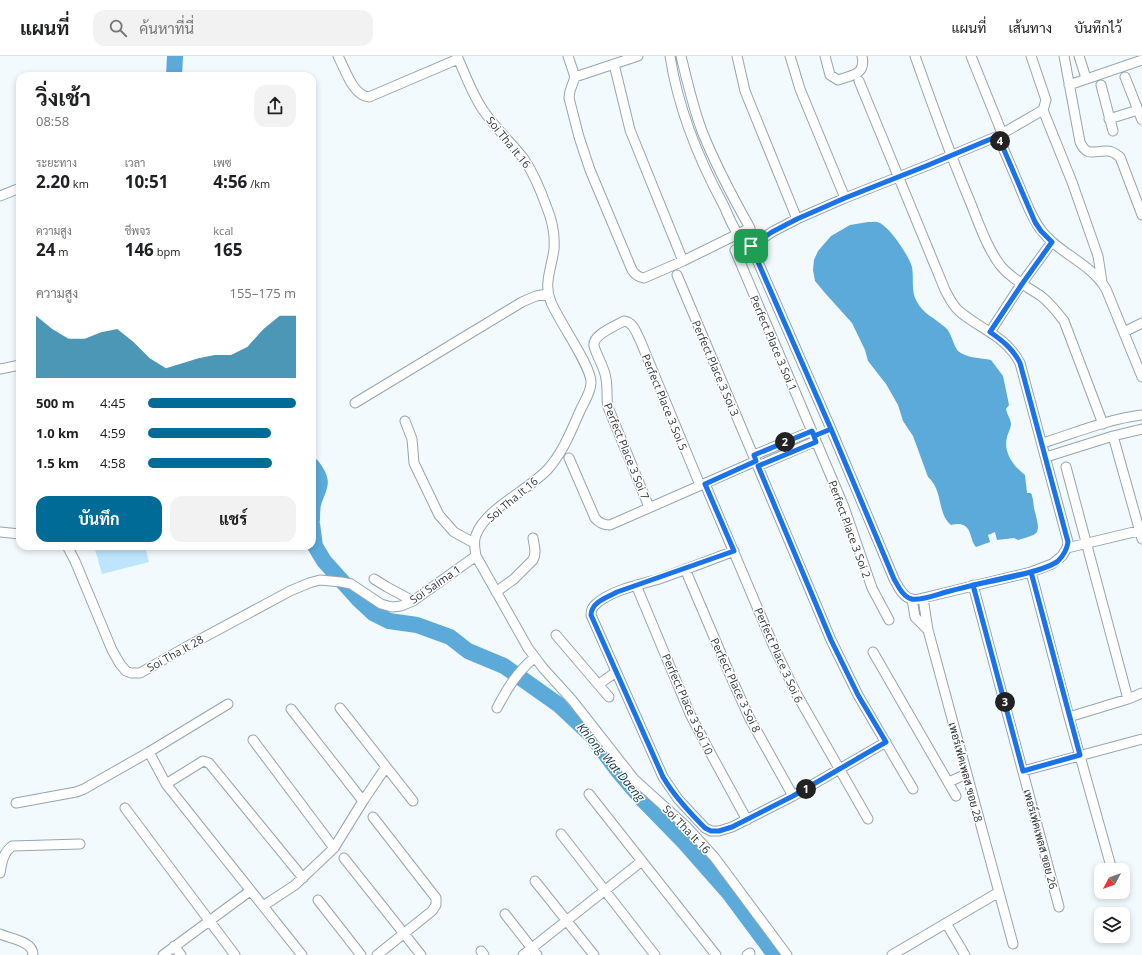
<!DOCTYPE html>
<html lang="th">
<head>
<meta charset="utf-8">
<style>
  :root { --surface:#fff; --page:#f2f2f2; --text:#202124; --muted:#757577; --line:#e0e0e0; --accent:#016b98 }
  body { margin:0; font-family:"Open Sans",Sarabun,sans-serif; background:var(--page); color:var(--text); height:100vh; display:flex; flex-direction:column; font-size:15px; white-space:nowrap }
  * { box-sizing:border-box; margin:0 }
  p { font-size:13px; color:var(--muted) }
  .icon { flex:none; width:22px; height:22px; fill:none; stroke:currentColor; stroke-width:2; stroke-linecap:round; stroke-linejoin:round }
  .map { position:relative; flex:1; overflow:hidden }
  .details { position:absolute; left:16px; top:16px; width:300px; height:478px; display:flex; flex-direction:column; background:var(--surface); border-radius:12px; box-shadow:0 2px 6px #0003 }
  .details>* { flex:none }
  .needle { width:26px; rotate:229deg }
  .tools { position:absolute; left:1094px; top:807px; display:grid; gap:8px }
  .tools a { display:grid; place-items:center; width:36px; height:36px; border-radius:8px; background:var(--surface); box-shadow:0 2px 6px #0003; font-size:20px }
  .pin { position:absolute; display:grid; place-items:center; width:34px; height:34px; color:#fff; margin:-17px; border-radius:8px; box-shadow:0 2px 6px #0006 }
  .km { position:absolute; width:20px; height:20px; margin:-10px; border-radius:50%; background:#222; color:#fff; font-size:11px; line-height:20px; text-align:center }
  .round { display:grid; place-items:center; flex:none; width:42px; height:42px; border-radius:12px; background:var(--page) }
  .summary { display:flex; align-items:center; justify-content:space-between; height:68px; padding:0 20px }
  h1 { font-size:22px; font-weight:700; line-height:30px }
  .figures { display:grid; grid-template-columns:repeat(3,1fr); gap:6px; height:68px; padding:4px 20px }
  .figures div { display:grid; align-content:center }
  .figures b { font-size:17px; font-weight:700 }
  .figures small { font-size:11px; font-weight:400 }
  .figures p { font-size:11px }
  .chart { height:112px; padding:8px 20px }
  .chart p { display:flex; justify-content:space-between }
  .chart svg { width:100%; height:72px; margin-top:4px; fill:var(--accent); opacity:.7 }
  .primary-button { display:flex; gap:8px; margin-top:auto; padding:8px 20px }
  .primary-button a { flex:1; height:46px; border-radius:12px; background:var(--accent); color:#fff; font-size:16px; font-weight:700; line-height:46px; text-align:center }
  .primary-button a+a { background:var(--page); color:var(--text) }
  ul { padding:0 20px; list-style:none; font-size:13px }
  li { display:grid; grid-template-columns:64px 48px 1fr; align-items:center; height:30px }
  li i { height:10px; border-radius:5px; background:var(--accent) }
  header { display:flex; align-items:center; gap:24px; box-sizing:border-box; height:56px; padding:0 20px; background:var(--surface); border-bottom:1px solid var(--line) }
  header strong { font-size:19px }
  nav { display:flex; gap:22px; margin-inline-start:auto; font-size:14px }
  .search { width:280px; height:36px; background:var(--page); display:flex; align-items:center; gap:10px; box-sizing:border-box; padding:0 14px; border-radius:12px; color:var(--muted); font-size:15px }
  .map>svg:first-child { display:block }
  .green { fill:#bee5fe }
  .water { fill:#5baad9 }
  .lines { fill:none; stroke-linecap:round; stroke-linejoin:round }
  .river { stroke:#5baad9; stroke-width:16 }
  .minor-casing { stroke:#95a5af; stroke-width:11 }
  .minor { stroke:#fff; stroke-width:9 }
  .route-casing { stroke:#fff; stroke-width:8 }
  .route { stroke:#1a73e8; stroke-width:5 }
  .labels { text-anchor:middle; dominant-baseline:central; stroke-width:3; stroke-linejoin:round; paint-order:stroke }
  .street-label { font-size:11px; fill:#31383c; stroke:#fff }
  .water-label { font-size:12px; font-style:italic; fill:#113448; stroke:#fff }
</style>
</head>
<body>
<header>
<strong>แผนที่</strong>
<div class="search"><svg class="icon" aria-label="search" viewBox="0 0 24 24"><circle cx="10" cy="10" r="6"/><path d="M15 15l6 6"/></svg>ค้นหาที่นี่</div>
<nav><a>แผนที่</a><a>เส้นทาง</a><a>บันทึกไว้</a></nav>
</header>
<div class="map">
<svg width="1142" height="899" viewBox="0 0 1142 899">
  <rect width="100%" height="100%" fill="#f3fafe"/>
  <path class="green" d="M94,490h51l4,16 -47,12z"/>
  <path class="water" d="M868,166c4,0 9,-1 12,1 11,6 29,33 32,44 2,11 -1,23 4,33 6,14 21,19 31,29 5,6 6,16 11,22 8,7 23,7 33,9l12,16 6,29 -3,4c1,5 5,11 5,15 0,4 -3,9 -4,13 -4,15 6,29 18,38l2,18h4c3,7 2,13 4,19 6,23 4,22 -17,28l-4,-2 -17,2 -2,-8 -7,3 2,7 -14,5c-7,-8 -3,-20 -16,-23 -4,0 -6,0 -9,1 -14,-11 -8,-36 -23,-48l-15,-41 -10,-15 -5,-16 -12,-21 -18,-23 -3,-11 -13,-27 -27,-30 -10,-12 -2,-11 1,-10 4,-9 13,-15 19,-11z"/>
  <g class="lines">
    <path class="river" d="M174,20l1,-20
      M312,410c14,18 6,20 1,38 -1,5 -1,11 -1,16
      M312,468l3,22 9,15 35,39 14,13 16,8 28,4 33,12 18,14 36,15 55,39 33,31 26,35 24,28 42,43 45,51 46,62"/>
    <defs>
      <path id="minor" d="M338,0c7,13 15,40 31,41l89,-38
        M457,0c8,18 15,38 26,54 12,18 28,32 41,49 10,15 17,32 23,49 5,12 8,27 7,41 -2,18 -11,35 -3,53 7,18 41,65 40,81 0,9 -7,19 -11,28 -9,20 -17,41 -32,58 -19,21 -62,39 -72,66 -3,7 -1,14 0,21l52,92 15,20 29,32 62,79 52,47 29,32 72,97
        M568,0l7,21 -5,14 -1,7 10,39 11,33 42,100c3,5 6,7 12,8l39,-17 67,-33
        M670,0c8,52 29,104 54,150 4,9 8,20 14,28 5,5 9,5 13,12l80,183 63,150c4,7 9,19 18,20 3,1 8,0 11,-1l108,-26 21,-8 10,-8 5,-8 1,-6 -48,-179c-15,-28 -39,-33 -61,-52 -7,-6 -10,-14 -14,-21l-86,-209
        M681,0c6,25 12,51 21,75 13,33 30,65 48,97l-1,5
        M737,0l8,35 52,128
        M790,0l10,33 45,109
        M825,0l5,19 8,5c14,-5 28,-5 24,-24
        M915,0c17,48 34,96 54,143 9,22 17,47 31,66 11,14 28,22 41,31 9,7 16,16 23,25l39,103
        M971,0l31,77
        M1064,0l16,86c7,16 15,8 28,9 5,0 9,4 12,6l22,58
        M1079,0l7,22
        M614,8l16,66 53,131
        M575,21l63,-21
        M1125,21l17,43
        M1069,29l73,-25
        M1101,29l12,46
        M1043,54l29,72 26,74 4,26
        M1109,63l29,-9
        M998,80c8,19 17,39 25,59 5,12 10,25 18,35 18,24 50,33 65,59l36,88
        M0,140l20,-8
        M751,190l21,-14 25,-13 48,-21 81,-32 72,-30 45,-26 3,-10 -15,-44
        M735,194l109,257 28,81 17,32
        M677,219l154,365 27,55 55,94
        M990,276l32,-49 30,-41
        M1124,276l18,-9
        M0,313l20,-4
        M355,347l167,-101 14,-6 12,-2
        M405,365l7,18 2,24 25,52 15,17 20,11
        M1113,380l29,103
        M1043,387c32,-10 65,-24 99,-28
        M754,399l58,-24
        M1046,401l67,-21 29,-7
        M569,402l26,60c4,5 8,7 15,7l146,-64
        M758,410l58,-25
        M1066,411l62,232
        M705,428l69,163 22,46 72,126
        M649,451l-41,-100c-2,-10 0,-18 -2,-28 -1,-11 -9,-22 -12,-33 -2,-11 21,-20 30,-25 9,1 12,11 16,19l60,145
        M0,476l20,2
        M67,490l8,15 37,89 8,14 6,7 5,2h9l46,-26 104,-56 19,-8 11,-3 21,2 10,2 30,20 11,3 9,-1 12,-5 63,-45
        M1067,492l75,-18
        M734,495c-26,10 -52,20 -78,29 -19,5 -46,11 -60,24 -4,3 -5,6 -5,11l72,162 15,22 27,29 6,3h8l13,-4 61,-31 93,-54
        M685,513l46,108 18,40 44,79
        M1031,516l38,145 43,153
        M374,523l13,8 26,14
        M636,529l54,129 21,40 36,66
        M973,529l86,322
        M496,536l18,-13 19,-19c4,-7 1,-15 0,-22
        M923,542l5,32 85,314
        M912,543l3,18 13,13
        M556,579l53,62
        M873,596l83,144
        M599,628l17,-12
        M340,652l73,93
        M497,652c10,-19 20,-36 37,-50
        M291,653l72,92
        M1069,661l59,-18 14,-6
        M253,684l81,108
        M149,696l17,32 136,171
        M1023,715l119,-32
        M949,726l17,-8
        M166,728l37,-23 6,2 94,115
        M589,738l127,161
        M16,747l60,-11 8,-3 65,-37 79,-48
        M125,752l110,147
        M373,761l63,81v7l-4,6 -55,44
        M561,778l94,121
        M344,802l77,97
        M0,817c2,-11 3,-20 12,-27l68,-2
        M535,825l59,74
        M318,844l43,55
        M263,850l32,-21 39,-37 29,-47 23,-34
        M505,858l32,41
        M946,867l19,32
        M0,878c11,5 33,7 33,21
        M174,890l7,9
        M481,895l3,4
        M163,899l87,-64
        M523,899l119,-94
        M747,899l3,-2
        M892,899l107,-63"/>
    </defs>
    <use href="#minor" class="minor-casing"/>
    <use href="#minor" class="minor"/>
  </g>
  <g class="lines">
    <defs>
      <path id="route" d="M751,190l80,183 -17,7 2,6 -58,24 73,174 27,55 28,47 -93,54 -61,31 -13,4h-8l-6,-3c-16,-16 -31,-32 -42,-51l-72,-162c0,-13 17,-18 26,-23l117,-41 -29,-67 51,-23 -2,-6 58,-24 2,5 17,-7 63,150c4,7 9,18 18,20 9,2 29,-6 38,-8 27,-7 54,-13 81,-19l49,183 -57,16 -50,-186c19,-4 71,-13 85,-24 5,-5 9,-12 10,-19l-48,-179c-7,-14 -17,-22 -30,-31l32,-48 30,-42 -11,-11 -6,-9 -37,-86 -72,30 -81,32 -48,21 -25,13 -21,14"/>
    </defs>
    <use href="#route" class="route-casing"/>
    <use href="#route" class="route"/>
  </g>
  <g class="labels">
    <g class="street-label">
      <text transform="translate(509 86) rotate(51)">Soi Tha It 16</text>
      <text transform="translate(774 287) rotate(67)">Perfect Place 3 Soi 1</text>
      <text transform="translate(716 312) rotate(67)">Perfect Place 3 Soi 3</text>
      <text transform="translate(665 346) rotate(68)">Perfect Place 3 Soi 5</text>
      <text transform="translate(627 395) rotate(68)">Perfect Place 3 Soi 7</text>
      <text transform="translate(512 443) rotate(-40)">Soi Tha It 16</text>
      <text transform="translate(850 473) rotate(70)">Perfect Place 3 Soi 2</text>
      <text transform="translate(435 528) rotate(-34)">Soi Saima 1</text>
      <text transform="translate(175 597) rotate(-29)">Soi Tha It 28</text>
      <text transform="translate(779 599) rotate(66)">Perfect Place 3 Soi 6</text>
      <text transform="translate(736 629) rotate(65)">Perfect Place 3 Soi 8</text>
      <text transform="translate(688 648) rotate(66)">Perfect Place 3 Soi 10</text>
      <text transform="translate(966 716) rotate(75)">เพอร์เฟคเพลส ซอย 28</text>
      <text transform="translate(687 773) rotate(46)">Soi Tha It 16</text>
      <text transform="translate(1041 783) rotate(75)">เพอร์เฟคเพลส ซอย 26</text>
    </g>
    <g class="water-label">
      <text transform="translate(611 706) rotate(50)">Khlong Wat Daeng</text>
    </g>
  </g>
</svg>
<div class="tools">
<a><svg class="needle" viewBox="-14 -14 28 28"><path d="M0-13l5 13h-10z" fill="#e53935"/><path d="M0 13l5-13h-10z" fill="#757577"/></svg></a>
<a><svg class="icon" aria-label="layers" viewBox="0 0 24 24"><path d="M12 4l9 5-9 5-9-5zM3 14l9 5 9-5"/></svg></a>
</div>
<div class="pin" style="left:751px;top:190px;background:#1e9e55"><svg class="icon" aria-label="arrive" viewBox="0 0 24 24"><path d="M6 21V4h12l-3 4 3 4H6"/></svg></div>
<b class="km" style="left:806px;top:733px">1</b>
<b class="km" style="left:785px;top:386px">2</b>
<b class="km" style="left:1005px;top:646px">3</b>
<b class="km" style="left:1000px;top:85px">4</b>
<section class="details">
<div class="summary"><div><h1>วิ่งเช้า</h1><p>08:58</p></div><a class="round"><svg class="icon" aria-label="share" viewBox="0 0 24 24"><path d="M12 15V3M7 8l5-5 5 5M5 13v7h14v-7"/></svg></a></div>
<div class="figures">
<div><p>ระยะทาง</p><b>2.20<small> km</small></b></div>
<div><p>เวลา</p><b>10:51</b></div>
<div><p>เพซ</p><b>4:56<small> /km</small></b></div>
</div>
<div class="figures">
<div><p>ความสูง</p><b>24<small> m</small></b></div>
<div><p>ชีพจร</p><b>146<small> bpm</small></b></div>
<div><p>kcal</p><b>165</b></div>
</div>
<div class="chart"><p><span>ความสูง</span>155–175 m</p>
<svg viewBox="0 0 160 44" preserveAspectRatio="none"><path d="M0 44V6L10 14L20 20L30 20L40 16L50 14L60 22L70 32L80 38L90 35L100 32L110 30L120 30L130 25L140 14L150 6L160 6V44z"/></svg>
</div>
<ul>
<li><b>500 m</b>4:45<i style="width:100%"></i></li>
<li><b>1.0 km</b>4:59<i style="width:83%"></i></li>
<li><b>1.5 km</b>4:58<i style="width:84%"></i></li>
</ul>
<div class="primary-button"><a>บันทึก</a><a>แชร์</a></div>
</section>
</div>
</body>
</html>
